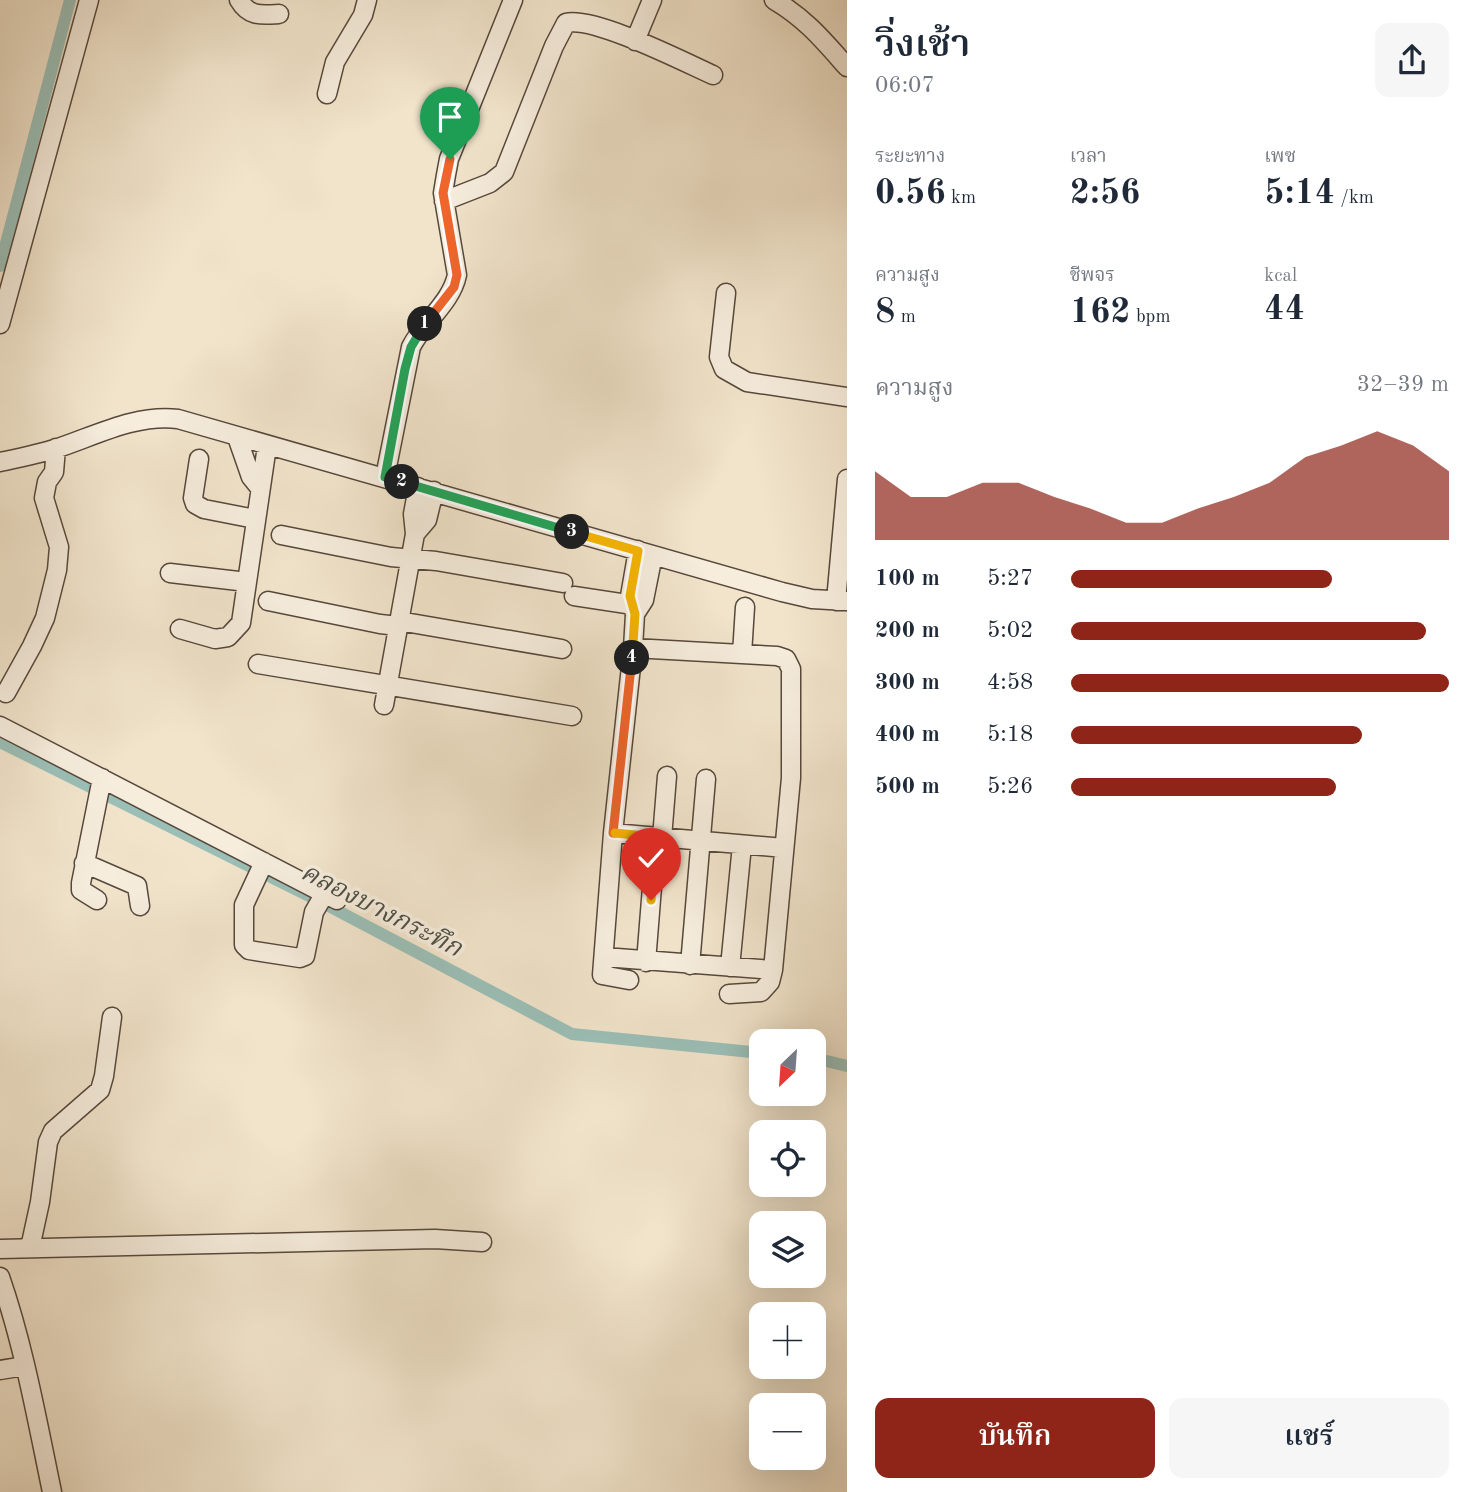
<!DOCTYPE html>
<html lang="th">
<head>
<meta charset="utf-8">
<style>
  :root { --surface:#fff; --page:#f6f6f7; --text:#1f2937; --muted:#747a83; --accent:#8f2418 }
  body { margin:0; font-family:"Old Standard TT","Noto Serif Thai",serif; background:var(--page); color:var(--text); height:100vh; display:flex; flex-direction:column; font-size:26px; white-space:nowrap }
  * { box-sizing:border-box; margin:0 }
  p { font-size:23px; color:var(--muted) }
  .icon { flex:none; width:38px; height:38px; fill:none; stroke:currentColor; stroke-width:2; stroke-linecap:round; stroke-linejoin:round }
  .map { position:relative; flex:1; overflow:hidden }
  .drawer { display:flex; flex-direction:column; background:var(--surface); width:630px }
  .drawer>* { flex:none }
  .needle { width:46px; rotate:205deg }
  .fabs { position:absolute; left:749px; top:1029px; display:grid; gap:14px }
  .fabs a { display:grid; place-items:center; width:77px; height:77px; border-radius:14px; background:var(--surface); box-shadow:0 7px 28px #0002; font-size:35px }
  .pin { position:absolute; display:grid; place-items:center; width:60px; height:60px; color:#fff; margin:-72px -30px; border-radius:50% 50% 50% 0; rotate:-45deg; box-shadow:0 0 7px #0007 }
  .pin .icon { rotate:45deg }
  .km { position:absolute; width:35px; height:35px; margin:-18px; border-radius:50%; background:#222; color:#fff; font-size:19px; line-height:35px; text-align:center }
  .round { display:grid; place-items:center; flex:none; width:74px; height:74px; border-radius:14px; background:var(--page) }
  .summary { display:flex; align-items:center; justify-content:space-between; height:119px; padding:0 28px }
  h1 { font-size:38px; font-weight:600; line-height:52px }
  .figures { display:grid; grid-template-columns:repeat(3,1fr); gap:10px; height:119px; padding:7px 28px }
  .figures div { display:grid; align-content:center }
  .figures b { font-size:35px; font-weight:600 }
  .figures small { font-size:19px; font-weight:400 }
  .figures p { font-size:19px }
  .chart { height:196px; padding:14px 28px }
  .chart p { display:flex; justify-content:space-between }
  .chart svg { width:100%; height:126px; margin-top:7px; fill:var(--accent); opacity:.7 }
  .button { display:flex; gap:14px; margin-top:auto; padding:14px 28px }
  .button a { flex:1; height:80px; border-radius:14px; background:var(--accent); color:#fff; font-size:28px; font-weight:600; line-height:80px; text-align:center }
  .button a+a { background:var(--page); color:var(--text) }
  ul { padding:0 28px; list-style:none; font-size:23px }
  li { display:grid; grid-template-columns:112px 84px 1fr; align-items:center; height:52px }
  li i { height:18px; border-radius:9px; background:var(--accent) }
  main { display:flex; flex:1; min-height:0 }
  .map>svg:first-child { display:block }
  .lines { fill:none; stroke-linecap:round; stroke-linejoin:round }
  .canal { stroke:#9bbfb7; stroke-width:12 }
  .minor-casing { stroke:#57483c; stroke-width:21 }
  .minor { stroke:#f6eddd; stroke-width:18 }
  .split-1-casing { stroke:#fff; stroke-width:14 }
  .split-2-casing { stroke:#fff; stroke-width:14 }
  .split-3-casing { stroke:#fff; stroke-width:14 }
  .split-4-casing { stroke:#fff; stroke-width:14 }
  .split-5-casing { stroke:#fff; stroke-width:14 }
  .split-6-casing { stroke:#fff; stroke-width:14 }
  .split-1 { stroke:#f0652b; stroke-width:9 }
  .split-2 { stroke:#22a559; stroke-width:9 }
  .split-3 { stroke:#22a559; stroke-width:9 }
  .split-4 { stroke:#f5b400; stroke-width:9 }
  .split-5 { stroke:#f0652b; stroke-width:9 }
  .split-6 { stroke:#f5b400; stroke-width:9 }
  .labels { text-anchor:middle; dominant-baseline:central; stroke-width:7; stroke-linejoin:round; paint-order:stroke }
  .water-label { font-size:26px; font-style:italic; fill:#4e5048; stroke:#f6eddd }
</style>
</head>
<body>
<main>
<div class="map">
<svg width="847" height="1492" viewBox="0 0 847 1492">
  <rect width="100%" height="100%" fill="#f1e4cb"/>
  <filter id="stains"><feTurbulence type="fractalNoise" baseFrequency=".00286" numOctaves="4"/><feColorMatrix values="0 0 0 0 .2 0 0 0 0 .09 0 0 0 0 .02 0 0 0 .5 -.17"/></filter>
  <radialGradient id="worn" r=".72"><stop offset=".6" stop-color="#630" stop-opacity="0"/><stop offset="1" stop-color="#630" stop-opacity=".3"/></radialGradient>
  <g class="lines">
    <path class="canal" d="M0,266l70,-266
      M0,742l321,160 251,132 189,19
      M814,1058l33,8"/>
    <defs>
      <path id="minor" d="M239,0c10,17 22,15 40,14
        M774,0c32,19 49,40 73,67
        M635,41l17,-41
        M327,94l8,-32 28,-47 4,-15
        M444,201l46,-18 14,-11 50,-126 12,-23c28,-7 118,39 147,52
        M726,293l-7,64 5,12 23,13 100,15
        M0,324l89,-324
        M237,437l14,40 8,10
        M199,459l-6,39 2,6 9,5 51,10
        M0,462c19,-4 39,-8 58,-14 39,-13 78,-34 120,-29l604,173 30,7 35,2
        M385,477l26,-130c13,-26 40,-44 46,-72l-14,-82 3,-18 3,-16 64,-159
        M415,534l12,-14 7,-29
        M281,535l110,22 45,4 127,22
        M170,573l77,9
        M574,596l66,10
        M268,601l112,23 18,2
        M836,601l11,-122
        M635,614l9,-14 9,-45
        M399,621l163,28
        M180,629l35,10 13,-2 13,-14 26,-177
        M742,654l3,-47
        M258,664l314,52
        M6,693l26,-47 13,-28 12,-48 2,-23 -15,-49 3,-16 7,-10 2,-24
        M384,705l31,-171 -2,-20 5,-27
        M0,726l337,174
        M613,833l171,15
        M662,838l5,-62
        M264,862l-20,43v40l5,5 51,8 5,-2 9,-44 11,-19
        M84,863l53,23 3,20
        M97,900l-16,-10v-7l21,-105
        M604,957l169,13 18,-192v-109l-5,-10 -9,-3 -144,-8
        M646,962l10,-125
        M690,965l16,-186
        M730,967l12,-122
        M629,980l-27,-5 11,-142 20,-185 2,-34 -5,-18 8,-46
        M729,994l32,-2 9,-10 3,-12
        M30,1248l10,-46 8,-60 5,-11 47,-41 4,-14 8,-59
        M0,1249l435,-10 47,3
        M0,1277c24,69 37,143 52,215
        M0,1370l25,-4"/>
    </defs>
    <use href="#minor" class="minor-casing"/>
    <use href="#minor" class="minor"/>
  </g>
  <g class="lines">
    <defs>
      <path id="split-1" d="M425,324l29,-37 3,-12 -14,-82 7,-34"/>
      <path id="split-2" d="M402,482l-17,-5 20,-108 6,-22 14,-23"/>
      <path id="split-3" d="M402,482l170,50"/>
      <path id="split-4" d="M572,532l66,19 -8,45 5,18 -3,44"/>
      <path id="split-5" d="M615,833h-2l19,-175"/>
      <path id="split-6" d="M615,833l41,4 -5,63"/>
    </defs>
    <use href="#split-1" class="split-1-casing"/>
    <use href="#split-2" class="split-2-casing"/>
    <use href="#split-3" class="split-3-casing"/>
    <use href="#split-4" class="split-4-casing"/>
    <use href="#split-5" class="split-5-casing"/>
    <use href="#split-6" class="split-6-casing"/>
    <use href="#split-1" class="split-1"/>
    <use href="#split-2" class="split-2"/>
    <use href="#split-3" class="split-3"/>
    <use href="#split-4" class="split-4"/>
    <use href="#split-5" class="split-5"/>
    <use href="#split-6" class="split-6"/>
  </g>
  <g class="labels">
    <g class="water-label">
      <text transform="translate(381 911) rotate(27)">คลองบางกระทึก</text>
    </g>
  </g>
  <rect width="100%" height="100%" filter="url(#stains)"/>
  <rect width="100%" height="100%" fill="url(#worn)"/>
</svg>
<div class="fabs">
<a><svg class="needle" viewBox="-14 -14 28 28"><path d="M0-13l5 13h-10z" fill="#e53935"/><path d="M0 13l5-13h-10z" fill="#747a83"/></svg></a>
<a><svg class="icon" aria-label="locate" viewBox="0 0 24 24"><circle cx="12" cy="12" r="6"/><path d="M12 2v4M12 18v4M2 12h4M18 12h4"/></svg></a>
<a><svg class="icon" aria-label="layers" viewBox="0 0 24 24"><path d="M12 4l9 5-9 5-9-5zM3 14l9 5 9-5"/></svg></a>
<a>+</a>
<a>−</a>
</div>
<div class="pin" style="left:450px;top:159px;background:#1e9e55"><svg class="icon" aria-label="arrive" viewBox="0 0 24 24"><path d="M6 21V4h12l-3 4 3 4H6"/></svg></div>
<div class="pin" style="left:651px;top:900px;background:#d93025"><svg class="icon" aria-label="check" viewBox="0 0 24 24"><path d="M5 12l5 5 9-10"/></svg></div>
<b class="km" style="left:425px;top:324px">1</b>
<b class="km" style="left:402px;top:482px">2</b>
<b class="km" style="left:572px;top:532px">3</b>
<b class="km" style="left:632px;top:658px">4</b>
</div>
<section class="drawer">
<div class="summary"><div><h1>วิ่งเช้า</h1><p>06:07</p></div><a class="round"><svg class="icon" aria-label="share" viewBox="0 0 24 24"><path d="M12 15V3M7 8l5-5 5 5M5 13v7h14v-7"/></svg></a></div>
<div class="figures">
<div><p>ระยะทาง</p><b>0.56<small> km</small></b></div>
<div><p>เวลา</p><b>2:56</b></div>
<div><p>เพซ</p><b>5:14<small> /km</small></b></div>
</div>
<div class="figures">
<div><p>ความสูง</p><b>8<small> m</small></b></div>
<div><p>ชีพจร</p><b>162<small> bpm</small></b></div>
<div><p>kcal</p><b>44</b></div>
</div>
<div class="chart"><p><span>ความสูง</span>32–39 m</p>
<svg viewBox="0 0 160 44" preserveAspectRatio="none"><path d="M0 44V20L10 29L20 29L30 24L40 24L50 29L60 33L70 38L80 38L90 33L100 29L110 24L120 15L130 11L140 6L150 11L160 20V44z"/></svg>
</div>
<ul>
<li><b>100 m</b>5:27<i style="width:69%"></i></li>
<li><b>200 m</b>5:02<i style="width:94%"></i></li>
<li><b>300 m</b>4:58<i style="width:100%"></i></li>
<li><b>400 m</b>5:18<i style="width:77%"></i></li>
<li><b>500 m</b>5:26<i style="width:70%"></i></li>
</ul>
<div class="button"><a>บันทึก</a><a>แชร์</a></div>
</section>
</main>
</body>
</html>
